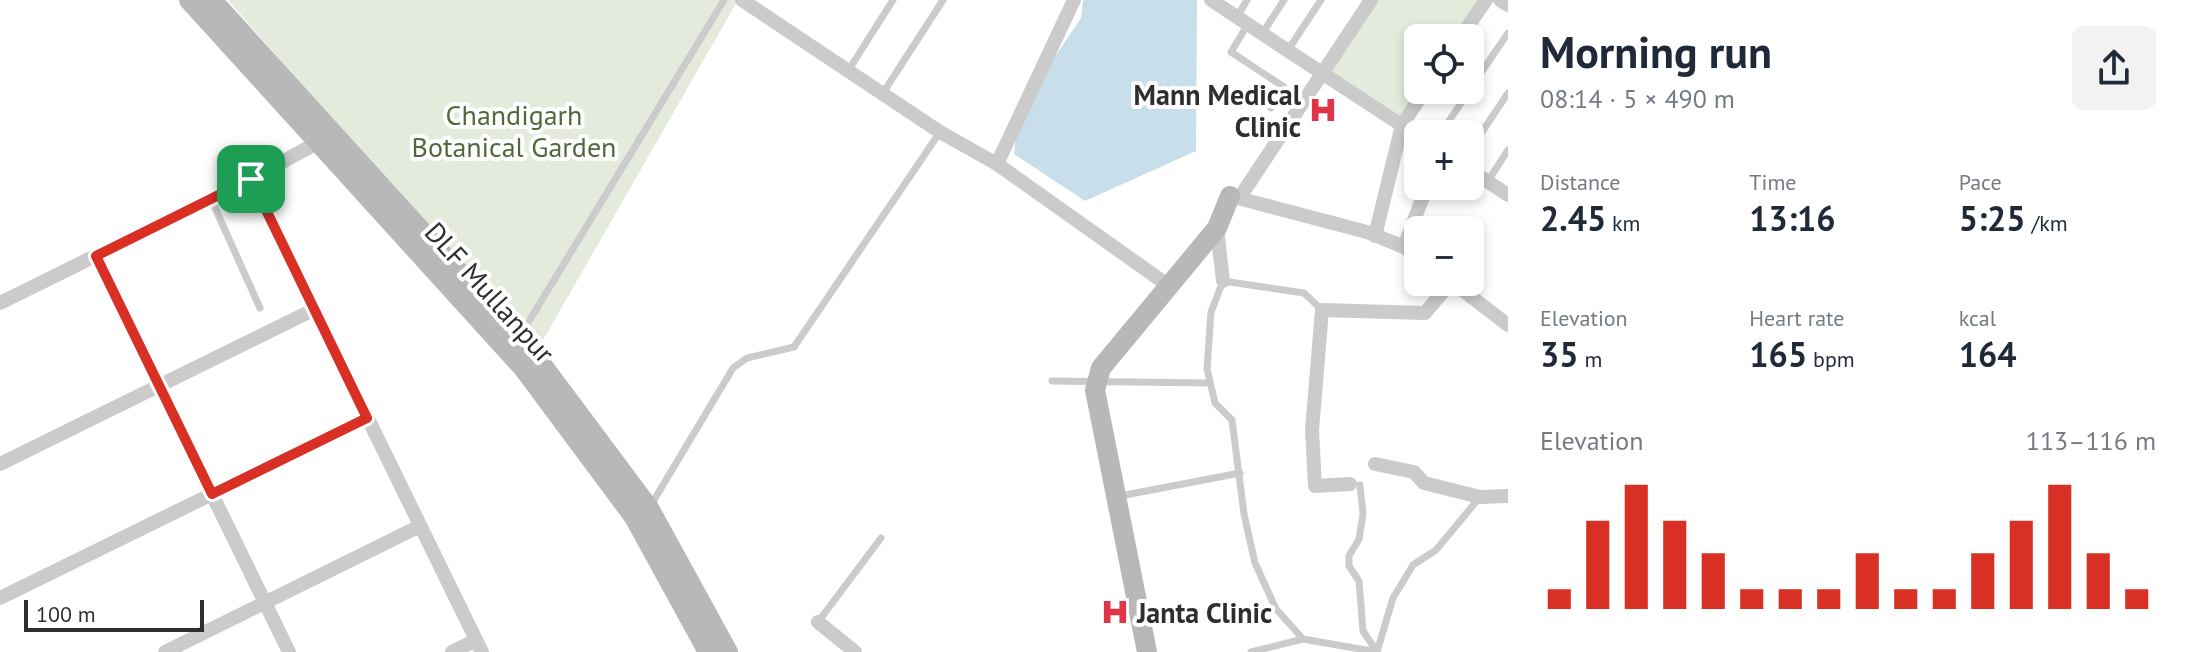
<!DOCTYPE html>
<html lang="en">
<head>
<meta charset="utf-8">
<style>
  :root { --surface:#fff; --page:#f2f2f3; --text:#1f2937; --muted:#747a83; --accent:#d93025 }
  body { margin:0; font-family:"PT Sans",sans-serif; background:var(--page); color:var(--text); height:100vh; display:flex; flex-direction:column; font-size:30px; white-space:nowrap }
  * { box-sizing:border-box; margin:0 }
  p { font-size:26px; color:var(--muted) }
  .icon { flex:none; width:44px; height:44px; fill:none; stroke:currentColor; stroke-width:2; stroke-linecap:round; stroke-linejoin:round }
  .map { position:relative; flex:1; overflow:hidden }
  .drawer { display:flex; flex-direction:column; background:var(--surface); width:680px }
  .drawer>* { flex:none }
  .fabs { position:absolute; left:1404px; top:24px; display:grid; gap:16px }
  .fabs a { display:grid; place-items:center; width:80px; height:80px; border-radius:12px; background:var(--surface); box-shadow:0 4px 12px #0003; font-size:40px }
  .scale { position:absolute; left:24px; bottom:20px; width:180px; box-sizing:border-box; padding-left:8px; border:4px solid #2e2e2e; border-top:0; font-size:22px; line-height:28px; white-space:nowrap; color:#2e2e2e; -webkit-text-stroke:6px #fff; paint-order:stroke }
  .pin { position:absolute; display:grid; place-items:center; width:68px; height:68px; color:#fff; margin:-34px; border-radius:16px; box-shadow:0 4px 12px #0006 }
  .round { display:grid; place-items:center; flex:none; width:84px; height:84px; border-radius:12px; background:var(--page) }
  .summary { display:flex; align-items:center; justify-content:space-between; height:136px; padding:0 32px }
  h1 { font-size:44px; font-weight:700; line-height:60px }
  .metrics { display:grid; grid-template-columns:repeat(3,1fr); gap:12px; height:136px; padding:8px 32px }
  .metrics div { display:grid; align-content:center }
  .metrics b { font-size:34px; font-weight:700 }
  .metrics small { font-size:22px; font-weight:400 }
  .metrics p { font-size:22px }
  .chart { height:224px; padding:16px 32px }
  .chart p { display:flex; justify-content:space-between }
  .chart svg { width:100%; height:144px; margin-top:8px; stroke:var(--accent); stroke-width:6 }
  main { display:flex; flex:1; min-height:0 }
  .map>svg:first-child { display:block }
  .green { fill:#e4ebdc }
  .water { fill:#c8deea }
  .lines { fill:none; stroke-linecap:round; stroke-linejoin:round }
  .lane { stroke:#cbcbcb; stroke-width:7 }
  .street { stroke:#cbcbcb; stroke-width:14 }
  .secondary { stroke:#b8b8b8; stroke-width:20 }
  .route-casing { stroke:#fff; stroke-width:16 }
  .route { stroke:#d93025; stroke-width:10 }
  .labels { text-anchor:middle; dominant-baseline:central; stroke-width:8; stroke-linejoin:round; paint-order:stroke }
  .poi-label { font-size:28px; font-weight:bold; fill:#2e2e2e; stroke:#fff; text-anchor:end }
  .park-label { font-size:28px; fill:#52683c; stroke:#fff }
  .street-label { font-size:28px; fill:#2e2e2e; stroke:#fff }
</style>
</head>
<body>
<main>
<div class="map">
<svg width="1508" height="652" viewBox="0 0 1508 652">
  <rect width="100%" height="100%" fill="#fff"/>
  <path class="green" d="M228,0h510l-203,354z
    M1376,0h110l-26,38h-42v52l-16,35 -76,-50z"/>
  <path class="water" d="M1083,0h114l-1,151 -111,50 -71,-47 5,-44 62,-92z"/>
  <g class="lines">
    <path class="lane" d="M1237,17l10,-17
      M1248,24l-17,28 53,35 -13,21
      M1262,34l22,-34
      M1288,50l33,-50
      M848,71l45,-71
      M1470,89l38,-56
      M883,93l60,-93
      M1440,134l30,-44
      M1470,150l38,-57
      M1488,181l20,-31
      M211,199l49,109
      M1322,310l-18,-17 -81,-12 -12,31 -4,57 8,34 17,17 12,94 11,49 21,46 27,30 74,13
      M520,336l204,-336
      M1052,381l158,2
      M1360,485l3,29 -4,25 -10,17v10l10,15 4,50 14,21
      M1120,496l120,-23
      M651,505l82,-137 14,-10 47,-11 146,-215
      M818,622l63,-84
      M1251,652l52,-13
      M1377,652l16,-54 20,-33 23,-15 44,-53"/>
    <path class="street" d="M742,0l198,132 57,32 172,122
      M1211,0l207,136
      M1500,0l8,5
      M1460,38l26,-38
      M997,164l77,-164
      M1470,170l38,25
      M251,179l231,473
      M1234,197l133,35 37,15 14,11
      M1240,197l131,-197
      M1217,228l6,53
      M1375,236l27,-111 23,-35
      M1404,247l23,-61
      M96,256l193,396
      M1452,282l56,43
      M0,303l251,-124 73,-40
      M0,464l315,-155
      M1375,464l39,8 10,11 56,14 28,-1
      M1350,484l-35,2 -3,-56 10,-120 103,3 26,-31
      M0,598l367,-180
      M818,622l37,30
      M165,652l255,-126
      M452,652l24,-12"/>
    <path class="secondary" d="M189,0l335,369 110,148 74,135
      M212,0l325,358 112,150 79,144
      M1147,652l-52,-262 6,-22 116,-140 13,-32"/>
  </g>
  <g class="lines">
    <defs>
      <path id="route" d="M251,179l116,239 -155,76 -116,-238z"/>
    </defs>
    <use href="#route" class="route-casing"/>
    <use href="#route" class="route"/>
  </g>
  <defs>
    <symbol id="hospital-bare" viewBox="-9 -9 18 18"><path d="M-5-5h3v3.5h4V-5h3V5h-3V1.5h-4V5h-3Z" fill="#e13446" stroke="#fff" stroke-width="2.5" paint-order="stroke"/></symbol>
  </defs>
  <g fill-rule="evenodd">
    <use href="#hospital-bare" x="1303" y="90" width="40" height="40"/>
    <use href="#hospital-bare" x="1095" y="592" width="40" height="40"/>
  </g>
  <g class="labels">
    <g class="poi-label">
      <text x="1301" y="94">Mann Medical<tspan x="1301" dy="32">Clinic</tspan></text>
      <text x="1137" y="612" text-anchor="start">Janta Clinic</text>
    </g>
    <g class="park-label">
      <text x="514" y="114">Chandigarh<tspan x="514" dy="32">Botanical Garden</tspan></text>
    </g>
    <g class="street-label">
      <text transform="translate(490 292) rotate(48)">DLF Mullanpur</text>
    </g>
  </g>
</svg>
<div class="fabs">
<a><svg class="icon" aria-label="locate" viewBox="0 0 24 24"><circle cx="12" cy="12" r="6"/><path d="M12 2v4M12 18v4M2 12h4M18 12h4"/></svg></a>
<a>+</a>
<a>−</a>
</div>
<div class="scale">100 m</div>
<div class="pin" style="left:251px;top:179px;background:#1e9e55"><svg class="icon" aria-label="arrive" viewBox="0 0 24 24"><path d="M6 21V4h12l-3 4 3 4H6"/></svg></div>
</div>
<section class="drawer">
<div class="summary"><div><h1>Morning run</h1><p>08:14 · 5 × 490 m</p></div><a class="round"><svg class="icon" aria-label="share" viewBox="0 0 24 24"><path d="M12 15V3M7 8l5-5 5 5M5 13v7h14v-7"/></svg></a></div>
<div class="metrics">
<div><p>Distance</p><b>2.45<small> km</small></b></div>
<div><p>Time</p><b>13:16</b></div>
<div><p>Pace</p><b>5:25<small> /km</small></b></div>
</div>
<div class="metrics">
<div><p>Elevation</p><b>35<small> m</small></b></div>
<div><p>Heart rate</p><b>165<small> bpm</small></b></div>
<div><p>kcal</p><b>164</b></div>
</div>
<div class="chart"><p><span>Elevation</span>113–116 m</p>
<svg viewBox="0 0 160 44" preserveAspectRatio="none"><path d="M5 44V38M15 44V17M25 44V6M35 44V17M45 44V27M55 44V38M65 44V38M75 44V38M85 44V27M95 44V38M105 44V38M115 44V27M125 44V17M135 44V6M145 44V27M155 44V38"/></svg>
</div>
</section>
</main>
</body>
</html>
